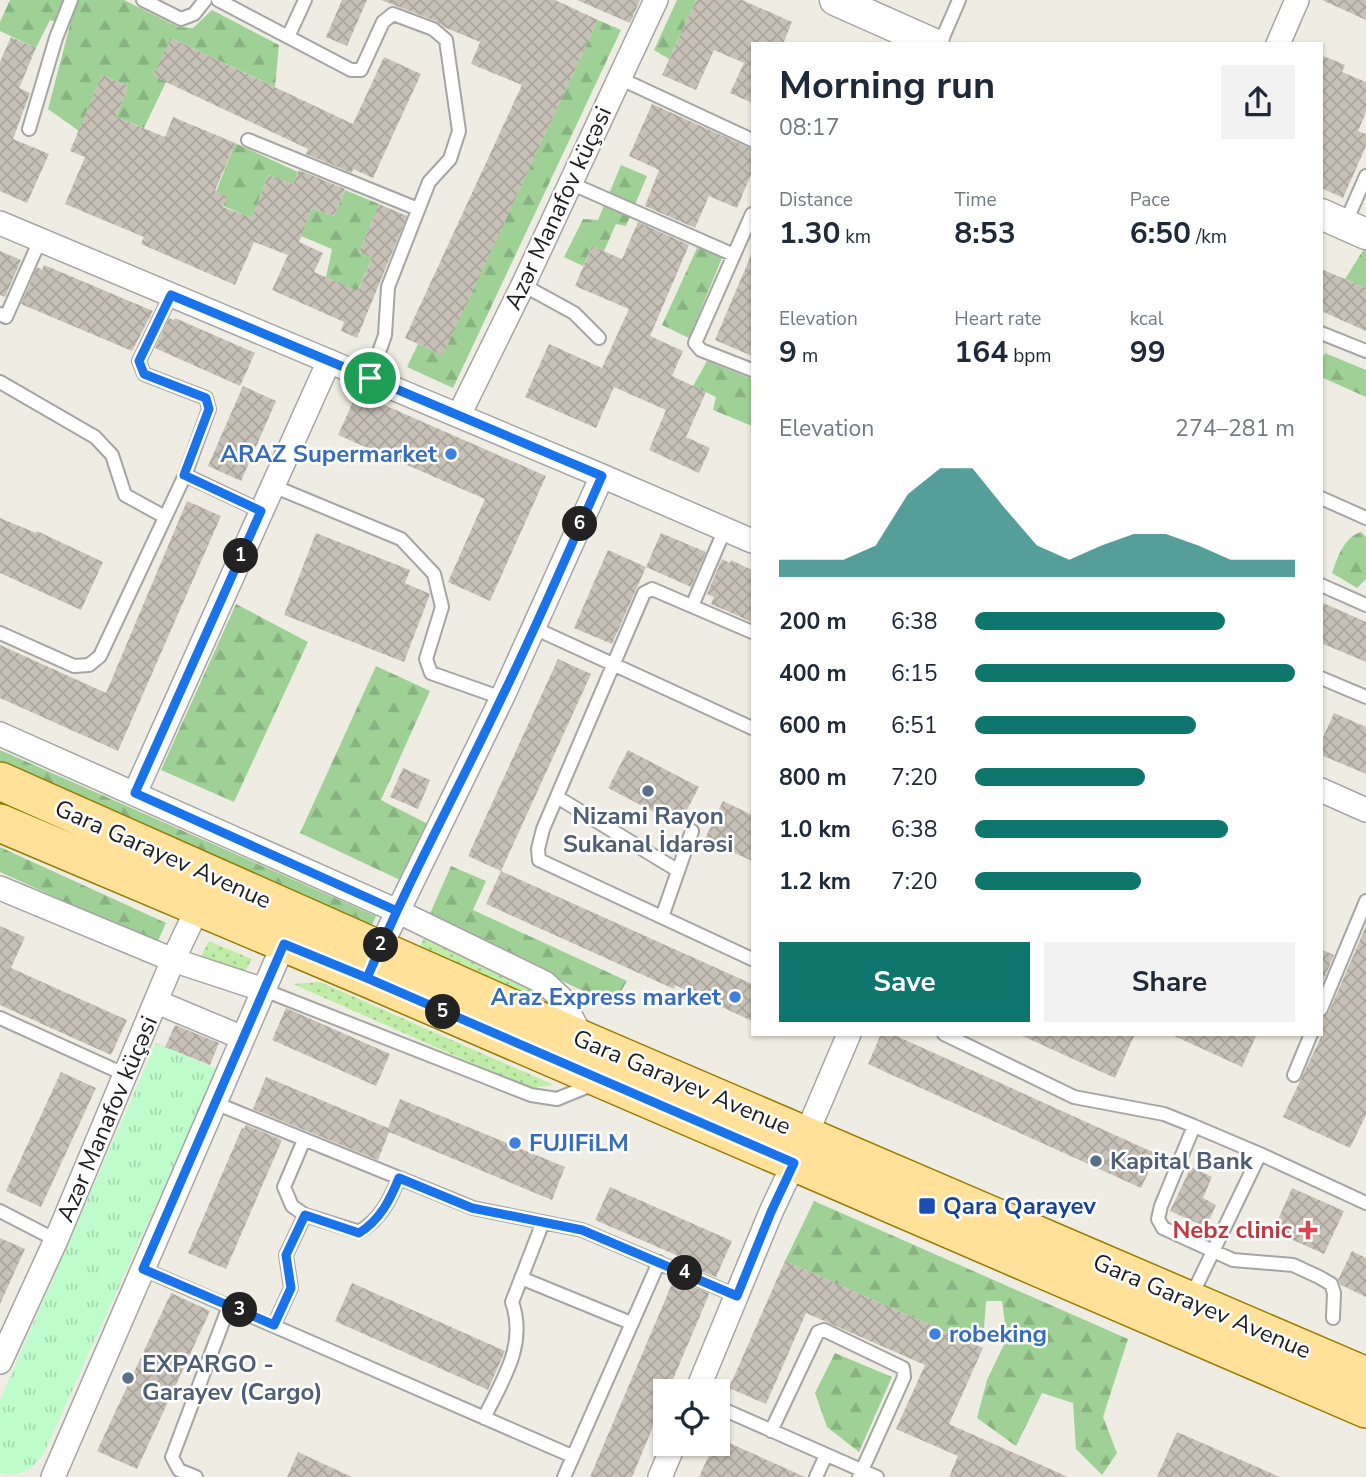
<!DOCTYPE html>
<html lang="en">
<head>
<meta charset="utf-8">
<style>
  :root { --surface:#fff; --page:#f2f2f3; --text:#1f2937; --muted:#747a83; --accent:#0f766e }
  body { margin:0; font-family:"Nunito Sans",sans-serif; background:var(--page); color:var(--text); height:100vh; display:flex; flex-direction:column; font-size:26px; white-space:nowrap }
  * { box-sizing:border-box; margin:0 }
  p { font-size:23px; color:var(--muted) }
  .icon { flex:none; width:38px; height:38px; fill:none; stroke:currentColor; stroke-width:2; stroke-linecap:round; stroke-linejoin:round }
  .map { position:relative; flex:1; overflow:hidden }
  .drawer { position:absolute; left:751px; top:42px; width:572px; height:994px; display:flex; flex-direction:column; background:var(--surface); border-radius:0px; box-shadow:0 2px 5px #0004 }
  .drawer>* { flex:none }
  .fabs { position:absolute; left:653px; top:1379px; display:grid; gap:14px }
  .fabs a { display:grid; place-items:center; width:77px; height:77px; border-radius:0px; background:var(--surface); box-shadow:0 2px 5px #0004; font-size:35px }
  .pin { position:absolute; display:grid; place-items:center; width:60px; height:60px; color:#fff; margin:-30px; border:4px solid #fff; border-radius:50%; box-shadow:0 2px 7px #0007 }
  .km { position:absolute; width:35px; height:35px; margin:-18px; border-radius:50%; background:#222; color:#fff; font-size:19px; line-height:35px; text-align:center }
  .round { display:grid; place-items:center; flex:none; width:74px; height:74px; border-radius:0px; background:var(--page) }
  .overview { display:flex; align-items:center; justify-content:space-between; height:119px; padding:0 28px }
  h1 { font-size:38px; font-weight:700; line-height:52px }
  .figures { display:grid; grid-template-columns:repeat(3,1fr); gap:10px; height:119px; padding:7px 28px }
  .figures div { display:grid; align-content:center }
  .figures b { font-size:30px; font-weight:700 }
  .figures small { font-size:19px; font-weight:400 }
  .figures p { font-size:19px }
  .chart { height:196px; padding:14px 28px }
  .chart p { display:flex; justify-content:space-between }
  .chart svg { width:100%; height:126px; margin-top:7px; fill:var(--accent); opacity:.7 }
  .action { display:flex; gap:14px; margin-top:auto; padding:14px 28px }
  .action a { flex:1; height:80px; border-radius:0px; background:var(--accent); color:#fff; font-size:28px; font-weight:700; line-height:80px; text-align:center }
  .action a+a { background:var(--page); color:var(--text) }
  ul { padding:0 28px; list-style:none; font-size:23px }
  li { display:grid; grid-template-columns:112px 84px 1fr; align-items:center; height:52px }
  li i { height:18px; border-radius:9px; background:var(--accent) }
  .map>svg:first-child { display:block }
  .grass { fill:url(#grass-dots) }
  .forest { fill:url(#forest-firs) }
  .park { fill:url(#park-tufts) }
  .building { fill:url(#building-cross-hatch) }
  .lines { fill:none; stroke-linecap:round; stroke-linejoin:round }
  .service-casing { stroke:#a5a5a5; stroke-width:16 }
  .minor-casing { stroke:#a5a5a5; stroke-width:26 }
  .tertiary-casing { stroke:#a5a5a5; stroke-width:33 }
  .primary-casing { stroke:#987a00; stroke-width:40 }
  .service { stroke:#fff; stroke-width:12 }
  .minor { stroke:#fff; stroke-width:23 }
  .tertiary { stroke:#fff; stroke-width:30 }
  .primary { stroke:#ffe199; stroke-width:37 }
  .route-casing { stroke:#fff; stroke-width:14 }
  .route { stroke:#1a73e8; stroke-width:9 }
  .shop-dot { fill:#3f7fe0; stroke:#fff; stroke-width:2.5 }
  .service-dot { fill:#5c6f8a; stroke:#fff; stroke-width:2.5 }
  .transit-dot { fill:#1a4fb4; stroke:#fff; stroke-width:2.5 }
  .health-dot { fill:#e0444e; stroke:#fff; stroke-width:2.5 }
  .labels { text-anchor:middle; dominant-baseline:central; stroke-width:5; stroke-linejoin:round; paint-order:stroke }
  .street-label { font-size:24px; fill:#1e1e1e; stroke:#fff }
  .shop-label { font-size:24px; font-weight:bold; fill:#366cbe; stroke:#fff; text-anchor:end }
  .service-label { font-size:24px; font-weight:bold; fill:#4e5e75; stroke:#fff; text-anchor:start }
  .transit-label { font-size:24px; font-weight:bold; fill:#164399; stroke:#fff; text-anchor:start }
  .health-label { font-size:24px; font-weight:bold; fill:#be3a42; stroke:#fff; text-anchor:end }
</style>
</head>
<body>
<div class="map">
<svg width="1366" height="1477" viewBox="0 0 1366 1477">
  <defs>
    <pattern id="grass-dots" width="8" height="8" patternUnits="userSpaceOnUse" patternTransform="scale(1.75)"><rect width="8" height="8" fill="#bfeca7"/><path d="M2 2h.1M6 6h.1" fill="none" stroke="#a4ca8f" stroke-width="1.8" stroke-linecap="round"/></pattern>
    <pattern id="forest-firs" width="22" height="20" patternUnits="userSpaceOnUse" patternTransform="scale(1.75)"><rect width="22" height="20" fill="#9fd196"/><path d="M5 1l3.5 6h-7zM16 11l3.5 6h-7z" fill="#88b381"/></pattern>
    <pattern id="park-tufts" width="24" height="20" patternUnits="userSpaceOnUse" patternTransform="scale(1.75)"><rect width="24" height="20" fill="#befccb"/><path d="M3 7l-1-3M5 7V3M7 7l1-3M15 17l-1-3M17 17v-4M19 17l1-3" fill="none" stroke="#a3d8ae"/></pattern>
    <pattern id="building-cross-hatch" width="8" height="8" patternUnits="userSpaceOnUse" patternTransform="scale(1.75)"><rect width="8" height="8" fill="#c7c0b6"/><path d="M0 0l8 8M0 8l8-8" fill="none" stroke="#aaa59c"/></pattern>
  </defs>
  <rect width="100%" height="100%" fill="#efede3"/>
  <path class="grass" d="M425,936l109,53 15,18 -130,-58z
    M209,941l43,18 -8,14 -43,-17z
    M320,982l234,103 -26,3 -235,-104z"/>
  <path class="forest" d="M10,0h114l54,27 15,1 19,-18 67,35 -4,42 -104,-49 -5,44 -22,46 -28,-11 12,-31 -26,-11 -23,56 -31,-22 22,-84 -20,-5 -14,28 -36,-17v-9z
    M677,0h19l-27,59 -15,-9z
    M598,20l23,10 -168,358 -46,-21 11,-23 25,10z
    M235,143l63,29 -5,12 -25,-9 -16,43 -29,-12 4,-9 -11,-5z
    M621,165l26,11 -21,50 -10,-2 -12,27 -12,-5 -9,20 -19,-9 19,-38 15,1z
    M345,190l34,14 -20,48 13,6 -15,34 -31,-15 6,-28 -31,-13 11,-28 22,8z
    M698,246l24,12 -33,80 -27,-13z
    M1364,249l2,1v38l-21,-9z
    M1325,353l41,17v27l-45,-20v-17z
    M707,361l45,18v47l-39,-16 3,-13 -23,-11z
    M1361,532l5,5v42l-9,9 -25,-15c6,-16 11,-35 29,-41z
    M236,604l72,38 -74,160 -73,-32z
    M376,666l54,25 -49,109 47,24 -28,56 -100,-47z
    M0,750l376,166 -10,23 -366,-161z
    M0,847l166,76 -9,20 -157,-71z
    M451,866l35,15 -13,29 154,71 -14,24 -185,-87z
    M814,1201l314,138 -25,78 14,36 -15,22 -26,-26 -3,-46 -31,-10 -26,53 -39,-28 10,-38 20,-42 -5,-37h-16l-2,27 -17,13 -182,-80z
    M835,1353l57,24 -33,75 -32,-25 -12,-34z"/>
  <path class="park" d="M156,1043l61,26 -173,384c-11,17 -23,24 -44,20v-73z"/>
  <path class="building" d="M342,0h25l-20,46 -21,-9z
    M381,0h174l43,20 -155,335 -38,-17 117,-253 -51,-21 9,-22 -36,-15 -8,-6z
    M577,0h63l-10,23z
    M696,0h46l50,22 -9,22h-31v59l-22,-10 14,-30 -30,-13 -18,40 -34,-15z
    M1322,0h44v20z
    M11,37l25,11 -17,40 11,5 -17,46 36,15 -22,49 -27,-12v-129z
    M171,38l182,86 31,-67 37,17 -48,104 -20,-9 -1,4 -46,-19 2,-5 -155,-73z
    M1321,55l24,10 -3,7 24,10v30l-8,19 8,3v12l-23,52 -22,-10z
    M102,75l26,11 -12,31 49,20 8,-20 62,26 -20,48 12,6 -4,10 29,11 16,-43 25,9 6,-14 46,19 -11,27 -22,-8 -13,34 24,11 -9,19 44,19 14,-33 -13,-6 20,-48 28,12 -50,122 -16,-7 3,-9 -72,-32 16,-35 -34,-13 -19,43 -94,-41 3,-7 -79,-33 20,-47 -15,-6z
    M652,104l100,45v23l-15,36 -28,-12 -14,32 -50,-22 14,-36 -30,-14z
    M638,222l51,23 -39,91 33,15 -11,25 34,16 -20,45 24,11 -11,25 -50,-23 17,-40 -52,-23 -18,41 -71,-31 24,-53 53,24 27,-59 -54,-23 17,-40 30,13z
    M0,251l21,9 -16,37 -5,-2z
    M752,253v103l-37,-16z
    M44,265l109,46 -21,40 -111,-47 16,-37 5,3z
    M1321,269l45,19v43l-45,-20z
    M169,318l5,2 1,-2 80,35 -15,33 -85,-38z
    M243,386l33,15 -35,80 -33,-15z
    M357,393l189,83 -56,125 -42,-19 37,-83 -147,-64z
    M187,501l34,15 -103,235 -118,-53v-53l106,48z
    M0,518l36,15 1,-2 66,31 -22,48 -81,-37z
    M316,533l94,37 -5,13 25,11 -26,68 -120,-47z
    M661,533l45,19 -15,35 -45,-20z
    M608,550l38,17 -34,77 -38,-16z
    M722,559l8,4 1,-3 21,10v52l-41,-18 3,-7 -7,-3z
    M1321,602l45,20v40l-45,-19z
    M558,659l33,15 -90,197 -33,-15z
    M1334,713l32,14v47l-45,-19v-13z
    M628,750l71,37 -20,38 -71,-37z
    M403,768l27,12 -12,29 -28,-12z
    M723,801l29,14v46l-47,-22z
    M501,871l251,113v37l-77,-36 -1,4 -188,-85z
    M0,926l25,11 -14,31 116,52 -16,35 -111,-50z
    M1366,926v189l-16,33 -67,-31 38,-80v-19l8,-6z
    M1321,949l13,6 -13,31z
    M286,1008l104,46 -14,32 -104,-46z
    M175,1025l44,18 -9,22 -45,-18z
    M881,1034h11l265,120 -16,34 -273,-124z
    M1018,1034h117l-20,44z
    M1170,1034h87l-15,33z
    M61,1072l35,16 -55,119 -35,-16z
    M266,1077l122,51 12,-29 165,68 -13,33 -163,-68 -11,28 -125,-51z
    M246,1125l36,15 -56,129 -38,-16 54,-125 2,1z
    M1191,1167l21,10 -9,21 13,7 -10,22 -36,-16z
    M610,1187l122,54 -16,36 -35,-14 2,-5 -88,-38z
    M1292,1188l52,23 -20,43 -51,-23z
    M0,1238l25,11 -25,55z
    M1352,1251l14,7v39l-25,-12 -3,-5z
    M785,1261l198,87 -34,76 119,53h-119l9,-21 -62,-27 29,-64 -119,-52 -40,91 -37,-16z
    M674,1279l35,14 -1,4 -40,94h-3v7l-33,79h-42z
    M352,1283l153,68 -17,39 -153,-69z
    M171,1293l39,18 -73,158 -40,-18z
    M1177,1432l103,45h-123z
    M718,1438l87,39h-106l15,-33h4z
    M298,1452l54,25h-65z"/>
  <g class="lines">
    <defs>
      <path id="service" d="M143,0l38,19 13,-5 11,-14
        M218,0l133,70h10l22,-48 10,-8 40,15 13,11 13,91 -9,28 -21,23 -41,105 -3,48 -15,43
        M288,37l17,-37
        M940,44l19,-44
        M619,78l133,62
        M29,129l27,-91 15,-38
        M248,140l170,69
        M570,183l164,72
        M752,214l-57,129 6,7 51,20
        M1345,224l21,-48
        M523,285l51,28 25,25
        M0,314l6,3 34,-77
        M1321,333l45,18
        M0,382l95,55 17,18 13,40 40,22
        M185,475l76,36
        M273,486l128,53 33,35 8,33 -16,52 5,14 71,25
        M1321,498l45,20
        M1321,585l45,20
        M692,606l33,-77
        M534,628l218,100
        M752,632l-100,-43 -8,4 -101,236 -5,20 1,11 213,99
        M0,633l74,33 15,-1 11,-9 85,-181 24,-66 -3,-11 -62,-24 -5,-13 32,-66
        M1321,678l45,19
        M557,797l120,73
        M662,917l30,-86
        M264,990l267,105 26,4 37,-15
        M1321,1009l45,-108
        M0,1018l126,57
        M944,1034l130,63 90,17 30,12 -33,80 -3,13 5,9 70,32 60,5 26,12 12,7 3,9 -1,25
        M1294,1075l17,-41
        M215,1103l258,105 109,22 155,66
        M1194,1126l66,28
        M304,1140l-20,47 8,19 13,9 54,17c21,-12 31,-32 40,-54
        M0,1211l56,29
        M143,1269l429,187
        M521,1278l110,45
        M1191,1297l69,-143 106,49
        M274,1325l17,-37 -5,-33 19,-40
        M718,1407l159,70
        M484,1418c19,-39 43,-73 28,-116l31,-80
        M771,1431l47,-99 6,-2 79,38 1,9 -45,100
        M196,1477l-17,-7 -7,-13 57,-151
        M564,1477l95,-215
        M816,1477l10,-22"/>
      <path id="minor" d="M1278,44l19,-44
        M0,223l602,253 150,65
        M459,415l64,-130 133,-285
        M0,734l397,177 148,72 17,16 21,41
        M1321,790l45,20
        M135,793l194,-432
        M0,888l173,72 91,30
        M374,960l128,-262 100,-222
        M157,1002l86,36
        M806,1135l43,-101
        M0,1362l56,-122 117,-280 30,-63
        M697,1391l74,-179 23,-49
        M53,1477l235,-543
        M660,1477l14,-33"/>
      <path id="tertiary" d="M835,0l99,44
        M1321,214l45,20"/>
      <path id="primary" d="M0,781l583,259 783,336
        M0,823l367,155 999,431"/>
    </defs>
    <use href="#service" class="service-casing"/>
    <use href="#minor" class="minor-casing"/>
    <use href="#tertiary" class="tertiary-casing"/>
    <use href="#primary" class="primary-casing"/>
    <use href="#service" class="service"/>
    <use href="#minor" class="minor"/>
    <use href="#tertiary" class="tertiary"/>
    <use href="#primary" class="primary"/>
  </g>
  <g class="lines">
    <defs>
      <path id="route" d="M370,378l-199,-83 -32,66 5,13 62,24 3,11 -25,66 77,36 -126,282 262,118 -30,67 -83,-34 -141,325 131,56 17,-37 -5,-33 19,-40 54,18c21,-13 31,-33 40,-55l73,30 110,22 155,66 34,-84 23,-49 -427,-185c40,-95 90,-186 134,-279 36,-73 68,-149 101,-223l-232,-98"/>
    </defs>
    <use href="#route" class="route-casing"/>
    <use href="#route" class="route"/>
  </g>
  <g class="shop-dot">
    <circle cx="451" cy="454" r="7"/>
    <circle cx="735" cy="997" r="7"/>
    <circle cx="515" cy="1143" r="7"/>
    <circle cx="935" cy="1334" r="7"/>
  </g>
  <g class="service-dot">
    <circle cx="648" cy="791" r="7"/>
    <circle cx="1096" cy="1161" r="7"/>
    <circle cx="128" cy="1378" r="7"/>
  </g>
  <rect class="transit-dot" x="918" y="1197" width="18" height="18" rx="3.5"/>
  <path class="health-dot" d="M1304.5 1219.5h7v7h7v7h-7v7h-7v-7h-7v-7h7z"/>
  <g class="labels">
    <g class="street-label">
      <text transform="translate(558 208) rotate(-65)">Azər Manafov küçəsi</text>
      <text transform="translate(163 854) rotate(24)">Gara Garayev Avenue</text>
      <text transform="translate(682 1082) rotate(23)">Gara Garayev Avenue</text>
      <text transform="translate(107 1119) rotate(-67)">Azər Manafov küçəsi</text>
      <text transform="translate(1202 1306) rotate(23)">Gara Garayev Avenue</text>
    </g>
    <g class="shop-label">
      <text x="437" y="454">ARAZ Supermarket</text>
      <text x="721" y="997">Araz Express market</text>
      <text x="529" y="1143" text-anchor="start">FUJIFiLM</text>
      <text x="949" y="1334" text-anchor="start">robeking</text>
    </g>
    <g class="service-label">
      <text x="648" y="816" text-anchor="middle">Nizami Rayon<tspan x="648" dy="28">Sukanal İdarəsi</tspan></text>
      <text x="1110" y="1161">Kapital Bank</text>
      <text x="142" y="1364">EXPARGO -<tspan x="142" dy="28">Garayev (Cargo)</tspan></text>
    </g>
    <g class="transit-label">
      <text x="943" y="1206">Qara Qarayev</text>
    </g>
    <g class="health-label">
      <text x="1292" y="1230">Nebz clinic</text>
    </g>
  </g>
</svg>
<div class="fabs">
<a><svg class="icon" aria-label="locate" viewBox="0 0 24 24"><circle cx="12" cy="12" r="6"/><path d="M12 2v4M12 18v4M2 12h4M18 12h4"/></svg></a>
</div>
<div class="pin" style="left:370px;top:378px;background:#1e9e55"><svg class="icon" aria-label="arrive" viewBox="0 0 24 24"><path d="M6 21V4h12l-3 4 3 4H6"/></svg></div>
<b class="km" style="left:241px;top:556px">1</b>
<b class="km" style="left:381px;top:945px">2</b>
<b class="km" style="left:240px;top:1310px">3</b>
<b class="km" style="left:685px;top:1273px">4</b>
<b class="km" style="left:443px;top:1012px">5</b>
<b class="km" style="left:580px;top:524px">6</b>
<section class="drawer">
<div class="overview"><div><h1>Morning run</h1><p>08:17</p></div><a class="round"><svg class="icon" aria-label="share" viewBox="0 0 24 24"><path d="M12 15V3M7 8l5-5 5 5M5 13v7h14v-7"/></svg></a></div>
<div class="figures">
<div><p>Distance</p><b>1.30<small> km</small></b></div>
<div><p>Time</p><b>8:53</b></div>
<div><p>Pace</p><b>6:50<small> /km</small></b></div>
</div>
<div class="figures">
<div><p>Elevation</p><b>9<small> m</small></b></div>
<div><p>Heart rate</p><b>164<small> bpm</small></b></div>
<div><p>kcal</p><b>99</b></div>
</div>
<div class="chart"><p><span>Elevation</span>274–281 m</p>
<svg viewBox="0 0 160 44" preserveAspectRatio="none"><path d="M0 44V38L10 38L20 38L30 33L40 15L50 6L60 6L70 20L80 33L90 38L100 33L110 29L120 29L130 33L140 38L150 38L160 38V44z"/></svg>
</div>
<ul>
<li><b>200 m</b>6:38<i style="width:78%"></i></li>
<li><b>400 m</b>6:15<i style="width:100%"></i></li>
<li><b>600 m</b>6:51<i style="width:69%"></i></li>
<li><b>800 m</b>7:20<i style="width:53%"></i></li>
<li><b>1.0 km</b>6:38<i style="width:79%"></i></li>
<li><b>1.2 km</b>7:20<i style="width:52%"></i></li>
</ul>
<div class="action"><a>Save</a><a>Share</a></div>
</section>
</div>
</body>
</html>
